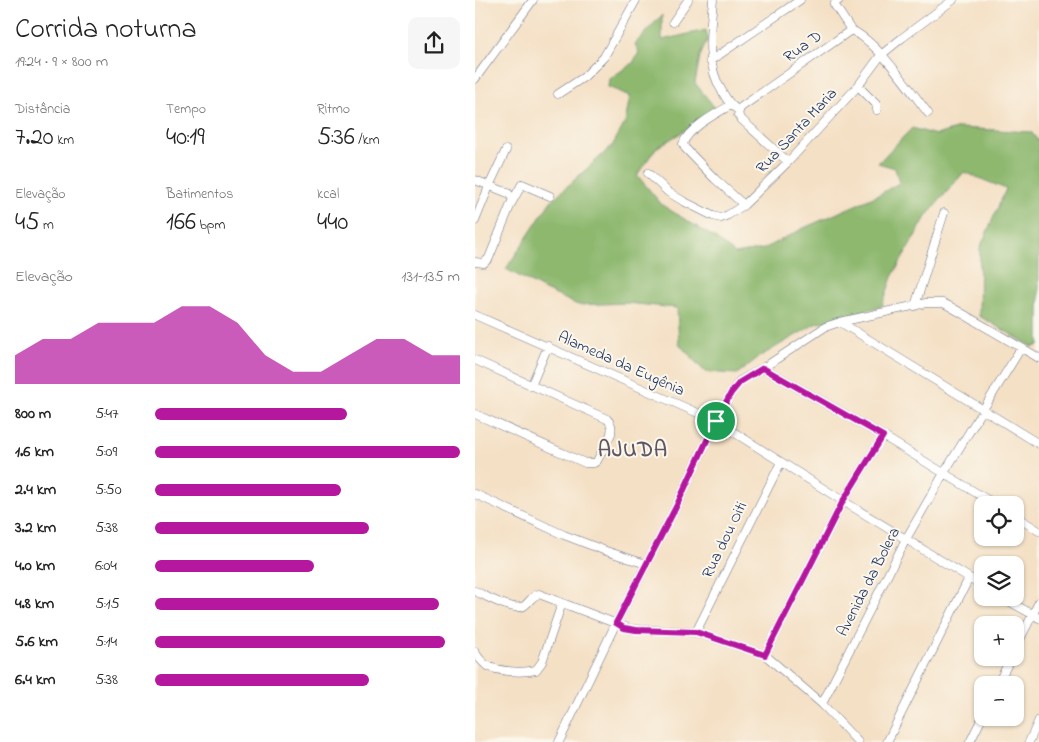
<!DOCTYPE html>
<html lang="pt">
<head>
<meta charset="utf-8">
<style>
  :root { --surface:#fff; --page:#f6f6f6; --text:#222; --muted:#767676; --accent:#b5179e }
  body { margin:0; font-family:"Indie Flower",sans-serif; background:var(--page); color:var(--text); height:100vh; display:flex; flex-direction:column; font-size:19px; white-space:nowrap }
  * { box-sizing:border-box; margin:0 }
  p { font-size:16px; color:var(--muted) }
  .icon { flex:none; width:28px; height:28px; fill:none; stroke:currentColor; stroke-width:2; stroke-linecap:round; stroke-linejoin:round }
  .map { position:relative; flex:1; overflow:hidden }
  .side { display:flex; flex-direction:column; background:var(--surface); width:475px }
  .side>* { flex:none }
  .buttons { position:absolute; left:499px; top:496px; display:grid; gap:10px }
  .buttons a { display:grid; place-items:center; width:50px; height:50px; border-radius:10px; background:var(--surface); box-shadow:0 1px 4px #0004; font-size:25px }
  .pin { position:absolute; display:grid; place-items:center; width:42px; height:42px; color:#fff; margin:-21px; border:2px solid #fff; border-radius:50%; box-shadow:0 1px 5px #0007 }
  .round { display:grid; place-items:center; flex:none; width:52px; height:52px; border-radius:10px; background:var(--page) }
  .overview { display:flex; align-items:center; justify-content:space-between; height:85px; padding:0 15px }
  h1 { font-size:28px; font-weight:600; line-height:38px }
  .figures { display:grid; grid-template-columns:repeat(3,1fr); gap:8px; height:85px; padding:5px 15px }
  .figures div { display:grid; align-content:center }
  .figures b { font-size:25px; font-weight:600 }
  .figures small { font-size:14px; font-weight:400 }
  .figures p { font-size:14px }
  .chart { height:140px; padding:10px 15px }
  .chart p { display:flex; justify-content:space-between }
  .chart svg { width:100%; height:90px; margin-top:5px; fill:var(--accent); opacity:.7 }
  ul { padding:0 15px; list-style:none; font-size:16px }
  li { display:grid; grid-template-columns:80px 60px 1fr; align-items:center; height:38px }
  li i { height:12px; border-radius:6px; background:var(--accent) }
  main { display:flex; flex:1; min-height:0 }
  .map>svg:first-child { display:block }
  .forest { fill:#8db86e; stroke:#547466 }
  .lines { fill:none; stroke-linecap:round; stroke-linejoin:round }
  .minor-casing { stroke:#676d82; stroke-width:9 }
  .minor { stroke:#fff; stroke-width:8 }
  .route-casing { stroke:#fff; stroke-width:10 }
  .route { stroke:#b5179e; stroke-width:6 }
  .labels { text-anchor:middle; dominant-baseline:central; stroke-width:4; stroke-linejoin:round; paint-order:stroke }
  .street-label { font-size:16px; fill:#1b2f5e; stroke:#fbf7ec }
  .district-label { font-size:21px; font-weight:bold; letter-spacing:1px; fill:#605664; stroke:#fbf7ec }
</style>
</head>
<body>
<main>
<section class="side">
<div class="overview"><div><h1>Corrida noturna</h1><p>19:24 · 9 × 800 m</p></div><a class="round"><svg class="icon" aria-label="share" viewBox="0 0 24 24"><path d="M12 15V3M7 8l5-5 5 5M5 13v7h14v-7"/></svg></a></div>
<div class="figures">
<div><p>Distância</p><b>7.20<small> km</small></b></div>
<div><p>Tempo</p><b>40:19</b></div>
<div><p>Ritmo</p><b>5:36<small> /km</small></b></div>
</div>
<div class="figures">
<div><p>Elevação</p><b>45<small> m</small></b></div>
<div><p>Batimentos</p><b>166<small> bpm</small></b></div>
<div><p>kcal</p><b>440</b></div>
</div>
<div class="chart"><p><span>Elevação</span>131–135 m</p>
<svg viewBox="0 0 160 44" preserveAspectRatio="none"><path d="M0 44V30L10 22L20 22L30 14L40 14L50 14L60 6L70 6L80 14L90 30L100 38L110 38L120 30L130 22L140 22L150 30L160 30V44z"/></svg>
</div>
<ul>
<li><b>800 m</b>5:47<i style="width:63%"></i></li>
<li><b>1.6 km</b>5:09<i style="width:100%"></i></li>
<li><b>2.4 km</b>5:50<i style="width:61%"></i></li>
<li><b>3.2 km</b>5:38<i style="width:70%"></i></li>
<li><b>4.0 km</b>6:04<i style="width:52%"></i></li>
<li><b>4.8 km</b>5:15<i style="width:93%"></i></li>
<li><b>5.6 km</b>5:14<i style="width:95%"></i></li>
<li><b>6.4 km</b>5:38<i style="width:70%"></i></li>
</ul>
</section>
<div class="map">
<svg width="564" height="742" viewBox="0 0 564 742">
  <rect width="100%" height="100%" fill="#fbf7ec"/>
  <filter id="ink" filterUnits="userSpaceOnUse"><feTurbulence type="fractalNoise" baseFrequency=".02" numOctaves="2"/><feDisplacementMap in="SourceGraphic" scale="10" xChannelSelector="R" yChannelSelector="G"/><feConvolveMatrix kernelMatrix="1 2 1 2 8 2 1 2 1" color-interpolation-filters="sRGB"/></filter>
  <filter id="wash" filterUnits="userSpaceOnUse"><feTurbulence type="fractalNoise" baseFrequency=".0096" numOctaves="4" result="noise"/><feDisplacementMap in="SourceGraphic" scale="20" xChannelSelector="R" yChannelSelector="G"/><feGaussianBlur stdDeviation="1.12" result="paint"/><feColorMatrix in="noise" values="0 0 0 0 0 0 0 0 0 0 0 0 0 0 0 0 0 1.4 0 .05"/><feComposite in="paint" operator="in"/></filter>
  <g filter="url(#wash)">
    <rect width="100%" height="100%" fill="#f4e0c5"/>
    <path class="forest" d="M187,15v25l44,-10 2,9 -8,17 -5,27 20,25 -5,7 -54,33 -19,27 25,30 53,33 20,16 29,-5 40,-21 74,-33 21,-12 -4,-15 -17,-5 34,-35 24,7 23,-7 72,4 8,10v203l-6,2 -54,-31 1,-68 26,-59 -42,-17 -37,43 -35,62 -10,29 -67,18 -56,33 -22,17 -32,-2 -26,-28 -2,-36 -51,-5 -48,2 -33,-15 -39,-21 45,-68 61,-55 13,-23 5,-27 -22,-9 1,-8 24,-16 6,-11 -4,-8z"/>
  </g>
  <g filter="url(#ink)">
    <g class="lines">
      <defs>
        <path id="minor" d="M238,0c-3,32 -8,65 10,93 3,5 6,11 12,15
          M364,0l-5,4 17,26
          M198,22l15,-22
          M235,61l90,-61
          M0,79l58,-79
          M383,86l18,18 1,6
          M83,94l26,-17 20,-20 32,-57
          M256,105c-14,8 -44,24 -48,39l2,4 30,31 29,26
          M313,162l-47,-43 -3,-4 2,-7 111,-78c26,11 59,60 77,83
          M173,173l20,19 15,9 30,15 8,2 7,-3 16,-10 44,-43 70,-76 23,-31 21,-17 51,-38
          M0,180l33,13 5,6 -24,59 -5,5 -9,-1
          M37,202l10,-18 28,12
          M0,221l15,-37 16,-34
          M440,306l29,-93
          M0,315l241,106 127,80 140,85
          M365,322l199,122
          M0,360l132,59c5,5 5,8 4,15l-14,27 -3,2h-9l-110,-49
          M288,368l120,68 113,69
          M56,386l17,-40
          M0,494l89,41 42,16 40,13
          M540,516l24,15
          M0,591c11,5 38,21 49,15 6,-4 7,-10 15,-12l91,35 66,3 69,23 57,49 36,38
          M528,598l36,20
          M221,632l85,-170
          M540,649l24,-47
          M0,652c3,5 7,10 11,13 12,7 36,8 50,5l6,-8 20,-59
          M290,655l78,-154 40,-65
          M522,685l14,-27
          M347,704l84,-165 38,-66 77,-125
          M84,742l57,-119 60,-116 40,-86 15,-28 9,-12 23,-13 62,-41 15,-5 86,-19h17l8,4 88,51
          M412,742l82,-164
          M495,742l13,-26
          M554,742l10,-22"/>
      </defs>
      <use href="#minor" class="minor-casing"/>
      <use href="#minor" class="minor"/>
    </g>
  </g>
  <g class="lines" filter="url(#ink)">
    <defs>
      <path id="route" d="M288,368l120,68 -40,65 -78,154 -69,-23 -60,-2 -12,-2 -8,-5 60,-116 40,-86 15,-28 9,-11z"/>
    </defs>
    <use href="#route" class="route-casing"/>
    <use href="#route" class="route"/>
  </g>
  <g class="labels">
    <g class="street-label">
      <text transform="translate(328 47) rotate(-35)">Rua D</text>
      <text transform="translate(322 131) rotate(-47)">Rua Santa Maria</text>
      <text transform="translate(146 364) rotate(24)">Alameda da Eugênia</text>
      <text transform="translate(250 540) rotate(-64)">Rua dou Oiti</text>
      <text transform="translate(394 582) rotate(-63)">Avenida da Bolera</text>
    </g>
    <g class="district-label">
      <text x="158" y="451">AJUDA</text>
    </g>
  </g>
</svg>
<div class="buttons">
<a><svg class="icon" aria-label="locate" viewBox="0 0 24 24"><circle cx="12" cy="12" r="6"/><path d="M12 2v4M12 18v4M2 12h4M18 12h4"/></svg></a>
<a><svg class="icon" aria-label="layers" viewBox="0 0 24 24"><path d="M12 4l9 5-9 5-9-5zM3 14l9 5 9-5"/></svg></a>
<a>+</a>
<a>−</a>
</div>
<div class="pin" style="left:241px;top:421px;background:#1e9e55"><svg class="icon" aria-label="arrive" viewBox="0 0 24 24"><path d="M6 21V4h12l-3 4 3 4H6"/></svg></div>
</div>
</main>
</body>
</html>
